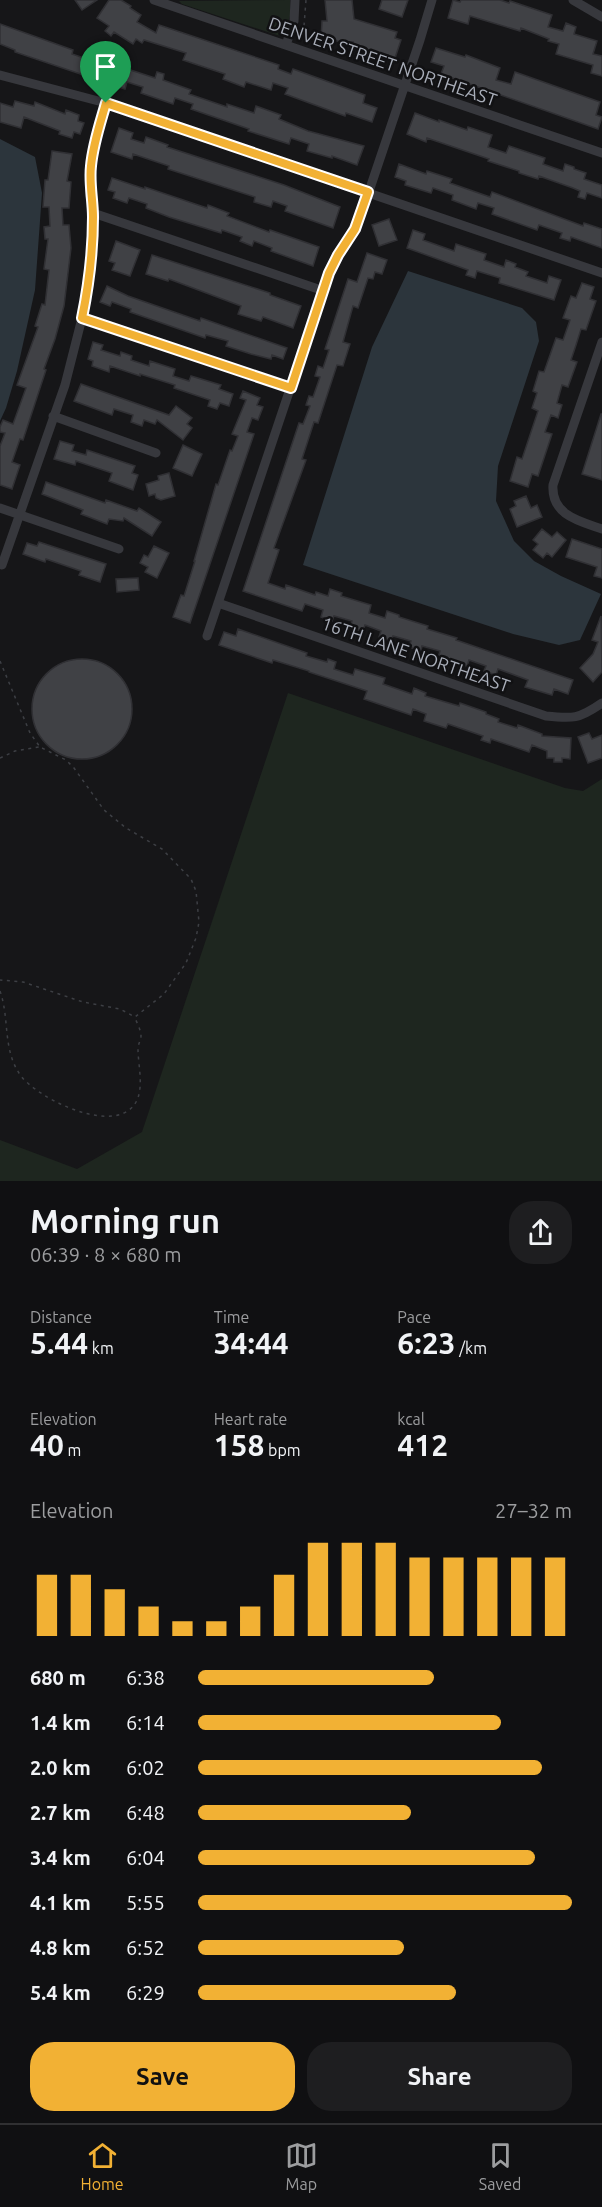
<!DOCTYPE html>
<html lang="en">
<head>
<meta charset="utf-8">
<style>
  :root { --surface:#101012; --page:#1e1e20; --text:#f1f3f6; --muted:#9c9d9f; --line:#303032; --accent:#f2b134 }
  body { margin:0; font-family:Ubuntu,sans-serif; background:var(--page); color:var(--text); height:100vh; display:flex; flex-direction:column; font-size:22px; white-space:nowrap }
  * { box-sizing:border-box; margin:0 }
  p { font-size:20px; color:var(--muted) }
  .icon { flex:none; width:33px; height:33px; fill:none; stroke:currentColor; stroke-width:2; stroke-linecap:round; stroke-linejoin:round }
  .map { position:relative; height:1181px; overflow:hidden }
  .drawer { display:flex; flex-direction:column; background:var(--surface); flex:1 }
  .drawer>* { flex:none }
  .pin { position:absolute; display:grid; place-items:center; width:51px; height:51px; color:#fff; margin:-62px -26px; border-radius:50% 50% 50% 0; rotate:-45deg; box-shadow:0 0 6px #0007 }
  .pin .icon { rotate:45deg }
  .round { display:grid; place-items:center; flex:none; width:63px; height:63px; border-radius:24px; background:var(--page) }
  .head { display:flex; align-items:center; justify-content:space-between; height:102px; padding:0 30px }
  h1 { font-size:33px; font-weight:600; line-height:45px }
  .stats { display:grid; grid-template-columns:repeat(3,1fr); gap:9px; height:102px; padding:6px 30px }
  .stats div { display:grid; align-content:center }
  .stats b { font-size:30px; font-weight:600 }
  .stats small { font-size:16px; font-weight:400 }
  .stats p { font-size:16px }
  .chart { height:168px; padding:12px 30px }
  .chart p { display:flex; justify-content:space-between }
  .chart svg { width:100%; height:108px; margin-top:6px; stroke:var(--accent); stroke-width:6 }
  .action { display:flex; gap:12px; margin-top:auto; padding:12px 30px }
  .action a { flex:1; height:69px; border-radius:24px; background:var(--accent); color:#111; font-size:24px; font-weight:600; line-height:69px; text-align:center }
  .action a+a { background:var(--page); color:var(--text) }
  ul { padding:0 30px; list-style:none; font-size:20px }
  li { display:grid; grid-template-columns:96px 72px 1fr; align-items:center; height:45px }
  li i { height:15px; border-radius:8px; background:var(--accent) }
  .tab-bar { display:flex; justify-content:space-around; align-items:center; height:84px; border-top:2px solid var(--line); background:var(--surface); font-size:16px; color:var(--muted) }
  .tab-bar a { display:grid; justify-items:center; gap:3px }
  .tab-bar .current { color:var(--accent) }
  .map>svg:first-child { display:block }
  .green { fill:#1e261f }
  .water { fill:#2c353c }
  .building { fill:#404145; stroke:#303034; stroke-width:1.5 }
  .lines { fill:none; stroke-linecap:round; stroke-linejoin:round }
  .path { stroke:#3d3f44; stroke-width:1.5; stroke-dasharray:3 4.5; stroke-linecap:butt }
  .minor { stroke:#37383d; stroke-width:9 }
  .route-casing { stroke:#fff; stroke-width:12 }
  .route { stroke:#f2b134; stroke-width:8 }
  .labels { text-anchor:middle; dominant-baseline:central; stroke-width:5; stroke-linejoin:round; paint-order:stroke }
  .street-label { font-size:18px; fill:#a8adb8; stroke:#111113 }
</style>
</head>
<body>
<div class="map">
<svg width="602" height="1181" viewBox="0 0 602 1181">
  <rect width="100%" height="100%" fill="#161618"/>
  <path class="green" d="M290,0v16l-6,18 -4,2 -98,-32 -3,-3z
    M288,693l277,95 18,3 19,-12v402h-602v-41l77,29 65,-37z"/>
  <path class="water" d="M0,139l35,18 7,36 -7,97 -18,81 -11,37 -6,13z
    M408,271l114,37 14,14 3,19 -41,125 -2,35 18,40 20,20 27,15 40,18 -21,46 -21,5 -46,-11 -210,-69 69,-218z"/>
  <path class="building" d="M75,0h22l-15,10z
    M109,0h12l10,6 -1,2 11,7 -4,7 19,11 3,-8 120,40 -1,4 13,5 2,-5 72,26 -2,8 14,5 -5,14 -26,-9 -1,3 -60,-22 3,-6 -15,-5 -2,7 -25,-8 -2,5 -21,-8 2,-5 -42,-14 3,-7 -42,-13 -2,3 -6,-4 -3,5 -19,-12 -3,4 -6,-5 4,-5 -12,-8z
    M325,0h27l2,19 43,13 -2,6 6,2 -6,18 -43,-13 1,-3 -32,-2 1,-19h5z
    M382,0h26l-6,17 -23,-8z
    M453,0l7,2 1,-2h39l9,3 1,-2 42,14 -4,12 15,4 3,-8 10,4 -2,7 23,7 -4,13 9,2v20l-11,-3 2,-8 -37,-11 3,-10 -11,-3 1,-2 -28,-11 -1,3 -50,-15 -2,8 -20,-6z
    M0,24l73,26 -1,4 36,12 1,-3 46,15 2,-6 7,2 -1,6 28,10 -2,4 38,13v-3l27,9 2,-7 25,9 -2,4 29,12 56,15 -7,19 -25,-9v2l-25,-7 2,-7 -18,-6 -2,6 -41,-13 1,-2 -58,-20 2,-5 -18,-6 -2,6 -32,-11 2,-6 -16,-5 -2,7 -110,-37v-2l-15,-6z
    M436,48l29,9 1,-2 34,13 -4,12 15,4 4,-12 85,30 -4,13 6,2 -4,12 -157,-55 3,-8 -13,-4z
    M15,101l19,5 1,-4 30,12 1,-4 13,5 -1,6 6,2 -4,11 -6,-2 -2,6 -13,-4 1,-3 -36,-14 -3,11 -21,-6v-19l13,4z
    M415,113l24,9v-2l28,10 1,-3 24,8 -4,12 18,6 3,-7 36,12 -2,6 20,7 2,-7 9,3v2l12,4 -2,6 18,6v13l-15,-5 -2,6 -7,-2 2,-6 -7,-3 -34,-12 -1,3 -19,-6v-2l-31,-10 1,-2 -62,-21 -1,4 -19,-8z
    M119,128l14,5 -2,6 13,4 2,-6 22,8 -1,2 117,38 56,22 -7,21 -48,-17 2,-5 -14,-5 -2,6 -17,-5 1,-5 -87,-28 1,-3 -36,-12 -1,5 -21,-7z
    M52,151l20,3 -5,27 4,1 -2,26h-7l1,17h6l2,23 -7,58 -9,33 -11,30 2,1 -23,70 -3,-1 -8,23 8,3 -8,24 -12,-4v-39l5,-13 -5,-1v-5l3,-7 10,4 13,-36 -9,-3 21,-58 -3,-1 7,-22 3,1 4,-35 -5,-1 4,-30h-3l-1,-12 6,-1 -1,-19h-6l2,-27h3z
    M399,164l27,10 1,-3 25,8 -2,4 40,14 2,-5 91,34 1,-3 18,6v19l-31,-11 -1,4 -10,-3 2,-5 -23,-8 -2,5 -45,-16 2,-6 -16,-5 -2,6 -24,-9 1,-5 -20,-7 -2,5 -26,-8 1,-4 -11,-4z
    M112,178l33,11v-2l62,21 1,-3 21,8 -2,3 42,16 1,-2 49,17 -6,19 -42,-15 1,-3 -18,-7 -2,5 -12,-5 2,-4 -20,-7 -1,3 -52,-16 -23,-9 1,-4 -18,-6 -2,5 -14,-5 2,-6 -7,-2z
    M389,219l8,21 -18,6 -7,-21z
    M413,230l12,4 -2,6 31,11 2,-7 30,10 -2,6 20,7 2,-7 10,4 -1,3 13,5 -2,4 21,7 2,-7 12,4 -7,20 -55,-17 1,-5 -23,-7 -2,7 -9,-3 2,-5 -61,-22z
    M116,241l24,9 -10,26 -18,-6 3,-7 -6,-2z
    M367,253l20,7 -5,14 -7,-2 -2,7 -5,-1 -10,30 -5,-2 -10,36 7,2 -7,22 -6,-1 -19,58 -4,-1 -12,37 4,1 -32,88 5,2 -11,33 17,6 1,-4 29,10 1,-3 12,4 2,-7 12,4 -1,3 30,9 -2,8 16,5 2,-7 12,4v2l29,9 -1,3 30,9 -1,2 117,40 -5,14 -14,-5 -2,6 -27,-8 3,-7 -30,-11 -2,6 -12,-4 2,-5 -17,-6 -2,6 -29,-8 2,-7 -18,-5 -1,5 -12,-4 2,-6 -18,-5 -2,5 -12,-4 2,-6 -16,-6 -2,6 -13,-3 2,-7 -18,-5 -2,5 -11,-4 2,-7 -18,-6 -3,7 -59,-20 56,-168 4,1 7,-18 -4,-1 3,-9 4,1 7,-20 -5,-1 3,-10 5,2 6,-18 -4,-1 23,-70 9,3z
    M152,255l118,38v2l31,11 -8,22 -30,-11 -2,4 -23,-7 3,-8 -72,-27 -1,2 -22,-7z
    M582,283l12,4 -4,12 6,2 -10,29 -5,-1 -5,16 -5,15 6,2 -9,25 -6,-2 -5,18 5,2 -4,13 -7,-3 -6,17 7,2 -14,42 -6,-2 -4,13 -18,-6 7,-24 5,2 16,-48 -6,-3 5,-15 -4,-2 6,-20 5,1 12,-34 7,2 7,-20 -7,-2 8,-22 5,2z
    M107,286l21,10 72,25 1,-3 86,30 -4,11 -11,-4 -1,4 -20,-5 -25,-8 2,-5 -22,-6 -1,3 -75,-26 1,-3 -19,-7 -2,4 -10,-4z
    M93,342l10,3 -2,5 19,6 1,-4 11,4 -1,4 18,6 1,-5 25,8 -2,7 16,5 2,-5 30,9 -2,4 14,5 -4,12 -9,-3 -3,6 -9,-3 2,-6 -36,-12 1,-3 -35,-11v2l-30,-10 -1,6 -17,-6 1,-5 -5,-2z
    M81,384l88,31 7,-9 16,12 -5,6 5,4 -9,12 -26,-20 -2,4 -11,-4 -2,6 -11,-4 2,-7 -19,-6 -2,6 -38,-14z
    M243,391l17,7 -3,7 6,2 -5,13 -6,-2 -5,14 7,2 -64,189 -17,-6 8,-22 3,1 11,-35h-1l22,-77 2,1 12,-35 2,1 6,-15 -6,-2 14,-34 -6,-2z
    M601,414h1v66l-20,-6z
    M60,441l14,4 -2,6 14,4 1,-5 48,16 -3,7 6,2 -5,15 -24,-9 3,-8 -36,-12 -1,4 -21,-6z
    M183,445l19,9 -10,22 -19,-8z
    M169,473l6,23 -14,4 -5,-2 -1,-4 -6,2 -3,-12 13,-4 -1,-4z
    M46,482l59,21 1,-3 31,11 2,-3 22,14 -9,14 -28,-18 -1,3 -14,-2 -2,5 -18,-7 -8,-3 2,-4 -41,-16z
    M526,496l5,12 6,-3 5,12 -25,10 -7,-18 6,-3 -2,-5z
    M542,529l10,8 5,-5 9,8 -14,17 -5,-4 -4,5 -10,-8 5,-6 -5,-4z
    M572,539l30,10v29l-8,-2 3,-9 -31,-10z
    M39,542l67,22 -6,18 -21,-7 2,-4 -35,-12 -1,3 -22,-8 4,-11 10,3z
    M154,546l15,7 -12,25 -12,-6 3,-5 -8,-4 4,-8 4,2z
    M138,578l1,12 -22,2 -1,-13z
    M601,616l1,56 -9,10 -13,-14 13,-14 5,-12 -6,-2z
    M238,629l69,24 -1,3 21,6 1,-3 8,3 -2,7 19,6 2,-6 30,9 -2,6 29,10 2,-6 12,5 -1,3 34,10 1,-3 26,9v2l13,5 -1,3 19,6 1,-3 24,9v2l29,2 -1,21 -8,-1v4h-8v-4h-7v-7l-15,-6 -3,7 -38,-13 -1,4 -9,-3 2,-4 -35,-12 -2,4 -22,-7 2,-7 -13,-5 -2,6 -47,-16 3,-8 -58,-19v-1l-36,-11 -1,3 -53,-18 5,-13 12,4z
    M32 709a50 50 0 1 1 100 0a50 50 0 1 1-100 0Z
    M589,733l3,6 10,-4v23l-14,5 -10,-26z"/>
  <g class="lines">
    <path class="path" d="M300,40l4,-14 2,-26
      M0,661l30,72 10,14 26,13 8,8 30,42 22,18 36,21 29,30 5,12 3,31 -3,16 -10,25 -22,31 -29,23 -15,-8 -37,-7 -60,-20 -23,-2
      M0,758l15,-7 24,-4
      M0,991c10,28 2,59 21,85 17,22 82,54 108,34 18,-13 9,-42 9,-61 0,-5 3,-9 3,-13 0,-6 -4,-13 -6,-18"/>
    <path class="minor" d="M154,0l448,153
      M573,0l29,17
      M286,45l8,-24 1,-21
      M0,75l106,28 496,170
      M93,213l231,78
      M82,318l209,70
      M602,342l-49,143c-2,30 26,36 49,44
      M53,416l103,37
      M0,508l119,41
      M2,565l63,-180 17,-67 10,-61 1,-44 -3,-17v-29l3,-18 13,-46
      M218,603l328,113c27,3 33,3 56,-13
      M207,636l122,-363 33,-61 58,-172 12,-40"/>
  </g>
  <g class="lines">
    <defs>
      <path id="route" d="M106,103l262,89 -13,37 -17,26 -9,18 -38,115 -209,-70c7,-34 11,-67 11,-101 0,-17 -4,-34 -2,-51 2,-22 9,-42 15,-63z"/>
    </defs>
    <use href="#route" class="route-casing"/>
    <use href="#route" class="route"/>
  </g>
  <g class="labels">
    <g class="street-label">
      <text transform="translate(383 61) rotate(19)">DENVER STREET NORTHEAST</text>
      <text transform="translate(416 654) rotate(19)">16TH LANE NORTHEAST</text>
    </g>
  </g>
</svg>
<div class="pin" style="left:106px;top:103px;background:#1e9e55"><svg class="icon" aria-label="arrive" viewBox="0 0 24 24"><path d="M6 21V4h12l-3 4 3 4H6"/></svg></div>
</div>
<section class="drawer">
<div class="head"><div><h1>Morning run</h1><p>06:39 · 8 × 680 m</p></div><a class="round"><svg class="icon" aria-label="share" viewBox="0 0 24 24"><path d="M12 15V3M7 8l5-5 5 5M5 13v7h14v-7"/></svg></a></div>
<div class="stats">
<div><p>Distance</p><b>5.44<small> km</small></b></div>
<div><p>Time</p><b>34:44</b></div>
<div><p>Pace</p><b>6:23<small> /km</small></b></div>
</div>
<div class="stats">
<div><p>Elevation</p><b>40<small> m</small></b></div>
<div><p>Heart rate</p><b>158<small> bpm</small></b></div>
<div><p>kcal</p><b>412</b></div>
</div>
<div class="chart"><p><span>Elevation</span>27–32 m</p>
<svg viewBox="0 0 160 44" preserveAspectRatio="none"><path d="M5 44V19M15 44V19M25 44V25M35 44V32M45 44V38M55 44V38M65 44V32M75 44V19M85 44V6M95 44V6M105 44V6M115 44V12M125 44V12M135 44V12M145 44V12M155 44V12"/></svg>
</div>
<ul>
<li><b>680 m</b>6:38<i style="width:63%"></i></li>
<li><b>1.4 km</b>6:14<i style="width:81%"></i></li>
<li><b>2.0 km</b>6:02<i style="width:92%"></i></li>
<li><b>2.7 km</b>6:48<i style="width:57%"></i></li>
<li><b>3.4 km</b>6:04<i style="width:90%"></i></li>
<li><b>4.1 km</b>5:55<i style="width:100%"></i></li>
<li><b>4.8 km</b>6:52<i style="width:55%"></i></li>
<li><b>5.4 km</b>6:29<i style="width:69%"></i></li>
</ul>
<div class="action"><a>Save</a><a>Share</a></div>
</section>
<nav class="tab-bar">
<a class="current"><svg class="icon" aria-label="home" viewBox="0 0 24 24"><path d="M3 11l9-7 9 7M6 9v11h12V9"/></svg>Home</a>
<a><svg class="icon" aria-label="map" viewBox="0 0 24 24"><path d="M3 6l6-2 6 2 6-2v14l-6 2-6-2-6 2zM9 4v14M15 6v14"/></svg>Map</a>
<a><svg class="icon" aria-label="saved" viewBox="0 0 24 24"><path d="M7 4h10v16l-5-4-5 4z"/></svg>Saved</a>
</nav>
</body>
</html>
